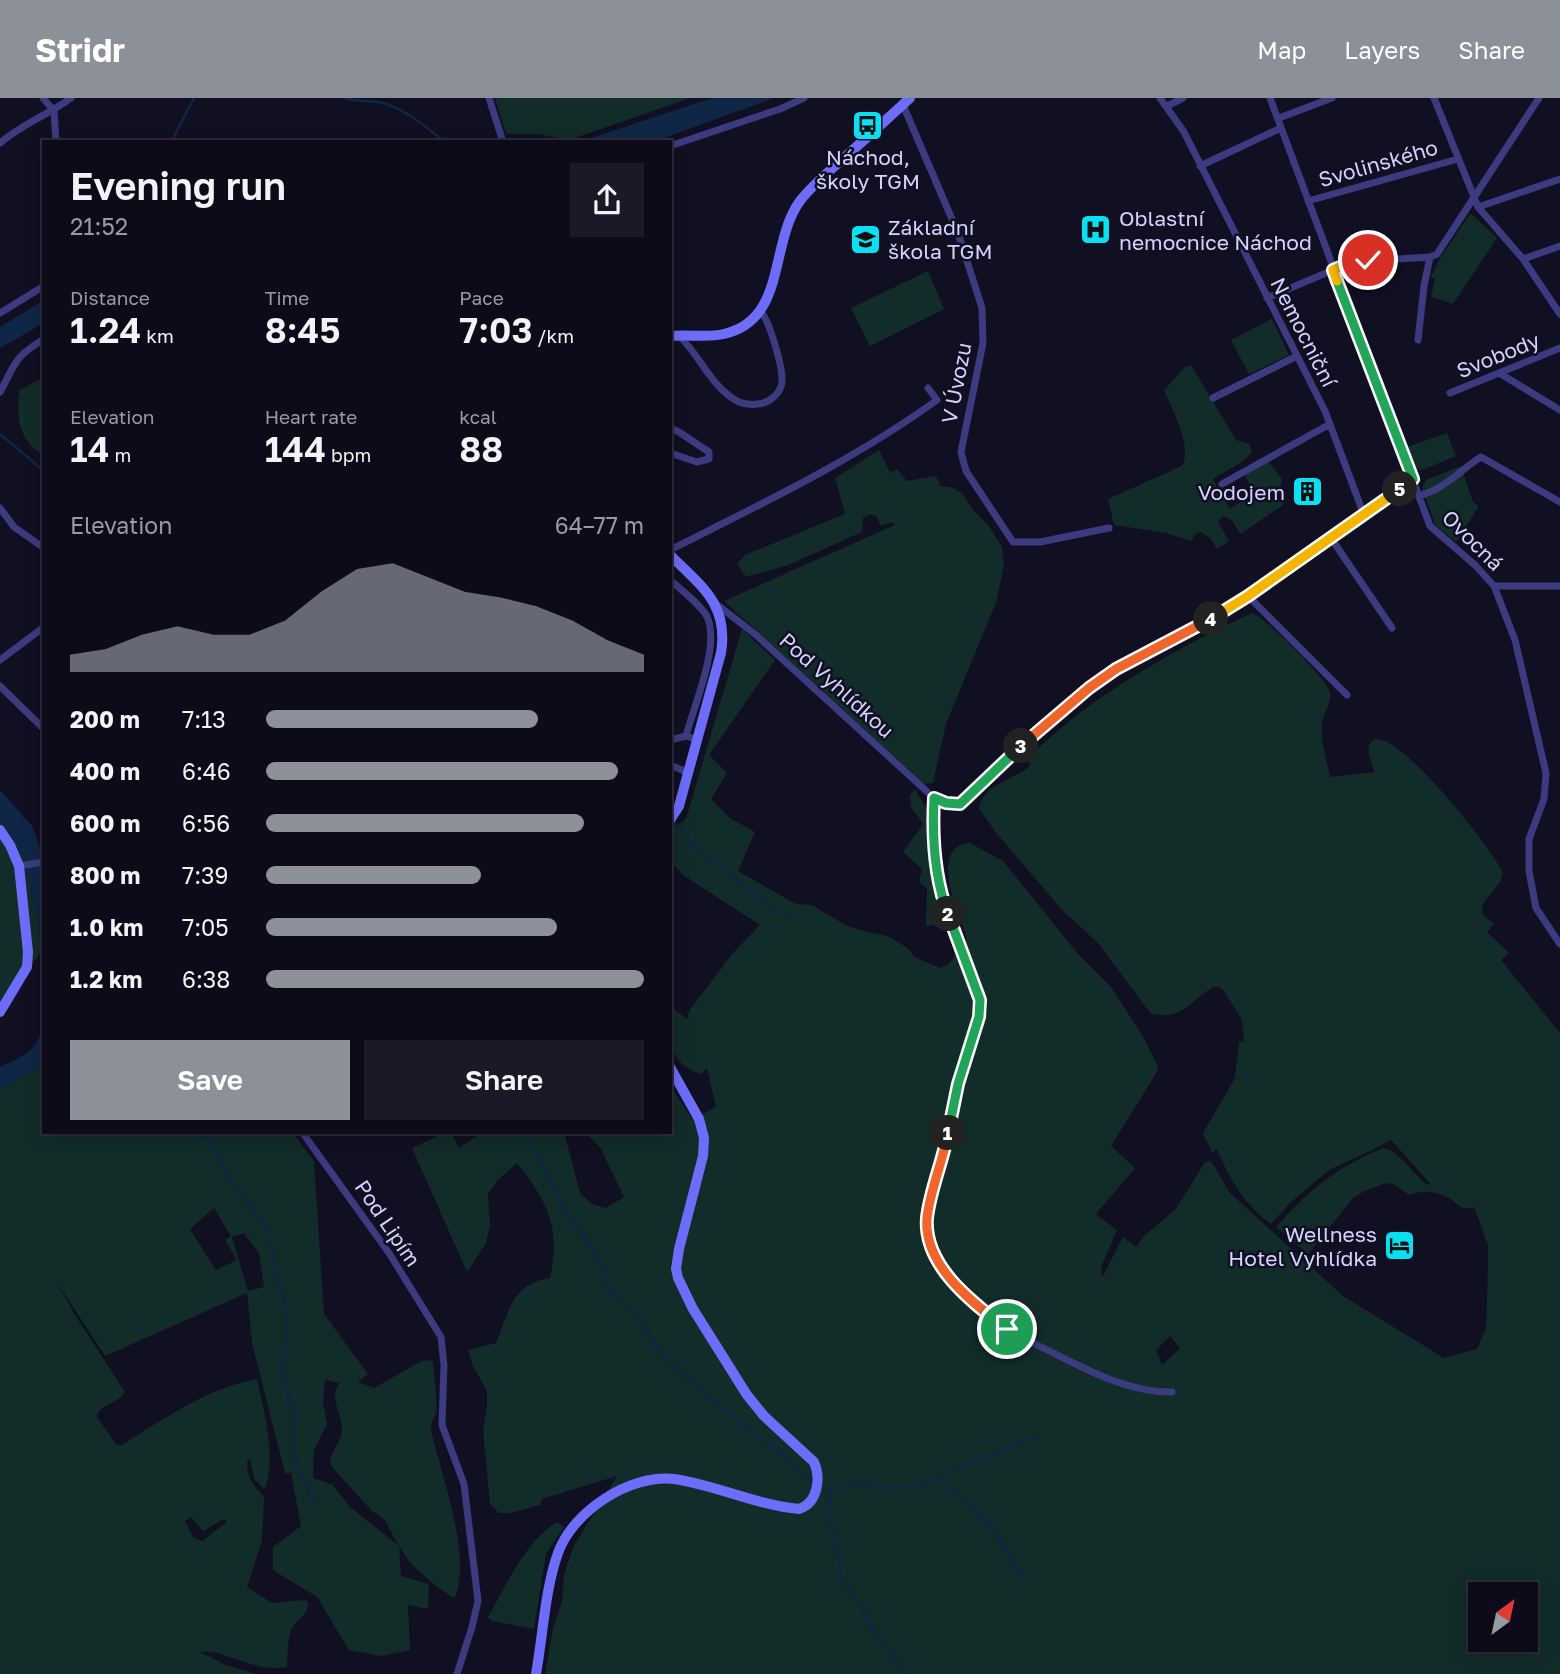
<!DOCTYPE html>
<html lang="en">
<head>
<meta charset="utf-8">
<style>
  :root { --surface:#0d0b1a; --page:#1b1927; --text:#f1f3f6; --muted:#9a9ba2; --line:#2d2b39; --accent:#8c9099 }
  body { margin:0; font-family:"Golos Text",sans-serif; background:var(--page); color:var(--text); height:100vh; display:flex; flex-direction:column; font-size:26px; white-space:nowrap }
  * { box-sizing:border-box; margin:0 }
  p { font-size:23px; color:var(--muted) }
  .icon { flex:none; width:38px; height:38px; fill:none; stroke:currentColor; stroke-width:2; stroke-linecap:round; stroke-linejoin:round }
  .map { position:relative; flex:1; overflow:hidden }
  .sheet { position:absolute; left:42px; top:42px; width:630px; height:994px; display:flex; flex-direction:column; background:var(--surface); border-radius:0px; box-shadow:0 4px 18px #0003,0 0 0 2px var(--line) }
  .sheet>* { flex:none }
  .needle { width:46px; rotate:33deg }
  .fabs { position:absolute; left:1468px; top:1484px; display:grid; gap:14px }
  .fabs a { display:grid; place-items:center; width:70px; height:70px; border-radius:0px; background:var(--surface); box-shadow:0 4px 18px #0003,0 0 0 2px var(--line); font-size:35px }
  .pin { position:absolute; display:grid; place-items:center; width:60px; height:60px; color:#fff; margin:-30px; border:4px solid #fff; border-radius:50%; box-shadow:0 2px 7px #0007 }
  .km { position:absolute; width:35px; height:35px; margin:-18px; border-radius:50%; background:#222; color:#fff; font-size:19px; line-height:35px; text-align:center }
  .round { display:grid; place-items:center; flex:none; width:74px; height:74px; border-radius:0px; background:var(--page) }
  .head { display:flex; align-items:center; justify-content:space-between; height:119px; padding:0 28px }
  h1 { font-size:38px; font-weight:600; line-height:52px }
  .metrics { display:grid; grid-template-columns:repeat(3,1fr); gap:10px; height:119px; padding:7px 28px }
  .metrics div { display:grid; align-content:center }
  .metrics b { font-size:35px; font-weight:600 }
  .metrics small { font-size:19px; font-weight:400 }
  .metrics p { font-size:19px }
  .chart { height:196px; padding:14px 28px }
  .chart p { display:flex; justify-content:space-between }
  .chart svg { width:100%; height:126px; margin-top:7px; fill:var(--accent); opacity:.7 }
  .action { display:flex; gap:14px; margin-top:auto; padding:14px 28px }
  .action a { flex:1; height:80px; border-radius:0px; background:var(--accent); color:#fff; font-size:28px; font-weight:600; line-height:80px; text-align:center }
  .action a+a { background:var(--page); color:var(--text) }
  ul { padding:0 28px; list-style:none; font-size:23px }
  li { display:grid; grid-template-columns:112px 84px 1fr; align-items:center; height:52px }
  li i { height:18px; border-radius:9px; background:var(--accent) }
  header { display:flex; align-items:center; gap:42px; box-sizing:border-box; height:98px; padding:0 35px; background:var(--accent); color:#fff }
  header strong { font-size:33px }
  nav { display:flex; gap:38px; margin-inline-start:auto; font-size:24px }
  .map>svg:first-child { display:block }
  .green { fill:#122c2a; fill-rule:evenodd }
  .water { fill:#0f2646 }
  .lines { fill:none; stroke-linecap:round; stroke-linejoin:round }
  .stream { stroke:#0f2646; stroke-width:2.5 }
  .street { stroke:#3c3b80; stroke-width:7 }
  .secondary { stroke:#6d6df9; stroke-width:10 }
  .split-1-casing { stroke:#fff; stroke-width:14 }
  .split-2-casing { stroke:#fff; stroke-width:14 }
  .split-3-casing { stroke:#fff; stroke-width:14 }
  .split-4-casing { stroke:#fff; stroke-width:14 }
  .split-5-casing { stroke:#fff; stroke-width:14 }
  .split-6-casing { stroke:#fff; stroke-width:14 }
  .split-7-casing { stroke:#fff; stroke-width:14 }
  .split-1 { stroke:#f0652b; stroke-width:9 }
  .split-2 { stroke:#22a559; stroke-width:9 }
  .split-3 { stroke:#22a559; stroke-width:9 }
  .split-4 { stroke:#f0652b; stroke-width:9 }
  .split-5 { stroke:#f5b400; stroke-width:9 }
  .split-6 { stroke:#22a559; stroke-width:9 }
  .split-7 { stroke:#f5b400; stroke-width:9 }
  .labels { text-anchor:middle; dominant-baseline:central; stroke-width:5; stroke-linejoin:round; paint-order:stroke }
  .poi-label { font-size:21px; fill:#d5d2fd; stroke:#110f22; text-anchor:start }
  .street-label { font-size:21px; fill:#d5d2fd; stroke:#110f22 }
</style>
</head>
<body>
<header>
<strong>Stridr</strong>
<nav><a>Map</a><a>Layers</a><a>Share</a></nav>
</header>
<div class="map">
<svg width="1560" height="1576" viewBox="0 0 1560 1576">
  <rect width="100%" height="100%" fill="#110f22"/>
  <path class="green" d="M495,0h196l-122,42 -31,-6h-32z
    M1470,116l4,2 23,22 -44,66 -22,-7 4,-18 -4,-2 9,-19z
    M928,173l16,38 -74,37 -19,-38z
    M1272,221l17,36 -40,19 -18,-34z
    M1191,267l45,75 13,4 3,8 -9,9 -30,18 17,30 24,-16 -10,-19 24,-13 14,18 -2,11 3,15 -43,29 -8,-14 -9,-4 -5,6 11,19 -12,8 -7,-11 -9,-6 -5,1 -5,8 -25,-8 -52,-8 -6,-26 74,-33c11,-19 -10,-57 -18,-76l21,-23z
    M44,279v78c-25,-12 -29,-40 -24,-65z
    M1447,335l9,23 -34,14 -9,-4 -6,-19z
    M879,352l11,23 7,-4 10,12 28,-5 4,5 1,5 10,1 12,6 12,18 14,14 14,22 2,16 -7,37 -51,124 -13,59 -9,1 -200,-183 171,-76 -3,-3 -11,4 -4,-9 -7,-3 -7,4 -1,14 -74,33 -42,12 -9,-13 8,-9 100,-41 -10,-36z
    M1461,368l12,36 6,4 -23,36 -20,-16 -14,-37 4,-9z
    M1252,515c12,3 70,62 76,75 7,13 -5,23 -6,36 -2,16 5,36 8,53l44,-5c-1,-9 -10,-22 -3,-30 20,-23 124,110 132,131l-3,9 -18,23 1,10 11,9 -7,8 22,21 -8,7 59,73v641h-1015l8,-46 9,-26 2,-27 9,-28 44,-71 -75,23 -2,6 -29,8h-12l-9,-9 -7,-74 4,-23v-16l-14,-25 -5,-16 28,-7c13,-31 15,-59 54,-65 11,-50 -2,-76 -33,-115l-19,17 -10,14 2,31 -4,18 -19,29 -55,-124 35,-16h4l8,16 23,-16h82l16,61 12,11 14,4 18,-11 -23,-48 -16,-17h85v-47l22,34 24,-12 -9,-39 -6,6c-35,-10 -31,-39 -31,-68l17,13 2,-8 44,-58 27,-28 -77,-50 -13,-15v-30l16,-11 56,-190 33,31 -66,95 18,18 -16,26 19,19 25,14 -17,39 58,33 16,1 35,21 20,6 21,4 21,13 5,8 26,11 9,-4 18,-26c-8,-22 -40,-92 3,-95l33,18 75,93 33,33 31,48 16,31 -1,6 -46,74 24,22 -39,46 21,16 -16,37 1,11 21,-41 13,10 8,-11 32,-27 29,-47 6,-1 19,32 113,103 101,62 33,-9 9,-20 2,-58v-26l-14,-38c-13,4 -16,-3 -25,-9 -11,-7 -29,-8 -40,-3l-16,-11 -7,-1 -21,8 -11,6 -46,57 -32,-27c35,-39 58,-58 107,-79 17,3 30,26 44,37l3,-2 -39,-43 -21,11 -41,19 -39,33 -19,21c-26,-19 -42,-45 -54,-75l-5,4 -9,-20 32,-55 4,-37 5,1 -2,-22 -18,-29 -4,-4h-7c-24,15 -30,33 -62,27l-52,-70 -36,-33 -65,-76 -19,-26c3,-25 36,-29 51,-43l-2,-8c64,-63 143,-107 224,-145zM1170,1238l10,12 -18,17 -6,-15zM1480,1496h46v46h-46z
    M915,692l11,17 7,69 13,46 -20,4 1,-38 -8,-6 3,-13 -19,-17 20,-28 -12,-17 -1,-12z
    M0,721l24,39 14,60 3,34 -41,54z
    M44,963v71h248l22,29 10,153 44,60 -10,8 16,6 48,-27 10,-1c2,5 6,49 4,53 -3,7 -5,9 -5,17 10,43 41,126 24,167h-3l-16,-11 -26,-23 -11,-17 2,30 28,8 -1,25 -20,-4 2,45 -28,6 -33,-6 -32,-53 -44,-27v-23l28,-21 -10,-53h-6l-33,-130 -5,-50 -142,63 -49,-75 19,34 50,77c-7,12 -26,12 -28,25l19,27 6,1c43,-27 85,-57 135,-66 8,37 19,74 8,111l-11,-11 -4,-20 -3,3c0,15 7,25 17,35l-2,44 -15,46 25,16 32,-3 4,2c0,15 -13,17 -17,29 -4,11 -3,25 -4,36 -24,5 -48,-8 -70,-14 -6,-2 -11,-1 -17,-1l26,13 30,9h-256v-585l39,-22zM214,1110l17,28 -6,4 12,20 -21,10 -26,-41zM244,1135l15,20 5,34 -16,4 -16,-54zM325,1282l14,3c-10,18 2,27 3,45 0,13 -9,20 -12,32l2,7 40,44 13,9 13,25 -48,-38 -17,-22 -20,-7 1,-28 13,-26 -4,-22zM191,1419l12,14 21,-12 3,3 -25,19 -9,-4 -8,-16z
    M557,1424l7,5 -18,27 -12,75 -42,-8 -4,-4c18,-31 38,-77 69,-95z"/>
  <path class="water" d="M712,0h62l-121,44h-74z
    M44,202v23l-44,25v-21z
    M0,692l33,37 11,32v117l-6,-58 -14,-59 -24,-40z
    M44,894v69l-5,6 -39,22v-22c45,-18 42,-31 44,-75z"/>
  <g class="lines">
    <path class="stream" d="M345,0c11,4 21,2 33,4 26,5 46,24 67,40
      M171,44l23,-44
      M0,336l44,37
      M673,724l24,28 81,62 16,7
      M202,1034l12,15 17,36 32,39 8,22 17,83 -7,44 2,14 12,28v46l19,43
      M519,1034l18,21 22,47 37,54 14,39 25,19 24,39 43,42 82,62 22,24 9,4
      M937,1381c38,25 66,58 85,99
      M821,1388l9,5 1,11 -3,7 2,15 7,18 4,37 19,23 9,22 38,50
      M831,1393l22,-8 37,5 31,-3 29,-15 86,-33"/>
    <path class="street" d="M43,0l11,13 2,31
      M489,0l14,44
      M1160,0l24,34 141,279 39,104
      M1270,0l160,428 45,39 19,21h66
      M1434,0l44,109 45,52 37,55
      M903,7l55,128 24,75 1,35 -22,109 5,19 47,71h27l69,-14
      M1167,8l16,-8
      M1279,20l53,-20
      M0,45c22,-19 48,-28 71,-45
      M670,48l110,-37 24,-11
      M1200,68l81,-38
      M1308,103l150,-42
      M1478,109l82,-28
      M1523,161l37,-13
      M1267,200l85,-36 78,-5 7,-3 102,-156
      M0,215l44,-27
      M679,238c21,19 32,51 58,65 5,3 15,4 21,3 12,-1 25,-12 24,-25 0,-13 -12,-57 -21,-67
      M1418,242l6,-54 6,-29
      M1499,275l61,37
      M0,294c16,-29 13,-34 44,-53
      M1450,295l110,-45
      M1213,300l84,-42
      M670,330l9,4 30,20v7l-12,3 -27,-9
      M1222,386l108,-60
      M1419,398c26,-7 41,-26 62,-39l79,45
      M0,410l14,19 30,21
      M1331,440l61,90
      M670,452c91,-46 184,-90 267,-150l-9,-12
      M670,482c10,9 34,27 38,39 11,30 -14,86 -22,117
      M1494,488l21,54 31,133 -2,26 -15,40v32l7,37 24,36
      M1248,498l99,99
      M715,505l41,32 178,163 12,5 14,1 61,-59 68,-57 27,-19 100,-53 32,-20 165,-117
      M0,562l44,-33
      M0,588l44,43
      M670,642l16,-4 12,4
      M670,667l19,8
      M934,700l-1,30 8,69 39,103c-2,29 -14,55 -22,82 -6,24 -8,50 -14,74 -5,20 -15,41 -17,62 -5,55 67,105 110,127 41,20 88,48 135,47
      M19,768l25,-4
      M302,1034l87,121 52,84 3,28 -2,60 22,59 14,117 -6,26 -15,47"/>
    <path class="secondary" d="M670,238c18,-2 37,2 54,-2 63,-14 45,-91 76,-133 13,-17 31,-31 46,-45 22,-19 43,-39 64,-58
      M670,457c31,31 59,49 51,98l-36,131 -6,22 -9,14
      M0,732l10,15 9,21 9,86 -1,15 -27,45
      M536,1576c7,-39 9,-85 22,-121 15,-42 72,-79 116,-74 42,6 82,26 125,30 19,-6 22,-31 15,-47l-50,-46 -17,-21 -54,-86 -15,-31 -2,-9 3,-20 24,-93 1,-18 -5,-19 -29,-52"/>
  </g>
  <g class="lines">
    <defs>
      <path id="split-1" d="M948,1035c-5,28 -18,57 -21,85 -4,48 46,85 80,111"/>
      <path id="split-2" d="M948,816l32,86 -1,17 -21,67 -10,49"/>
      <path id="split-3" d="M948,816c-14,-37 -16,-77 -14,-116l12,5 14,1 61,-58"/>
      <path id="split-4" d="M1021,648l68,-58 27,-19 95,-50"/>
      <path id="split-5" d="M1211,521l37,-23 152,-107"/>
      <path id="split-6" d="M1337,183l76,198 -13,10"/>
      <path id="split-7" d="M1337,183l-4,-11 19,-8 16,-2"/>
    </defs>
    <use href="#split-1" class="split-1-casing"/>
    <use href="#split-2" class="split-2-casing"/>
    <use href="#split-3" class="split-3-casing"/>
    <use href="#split-4" class="split-4-casing"/>
    <use href="#split-5" class="split-5-casing"/>
    <use href="#split-6" class="split-6-casing"/>
    <use href="#split-7" class="split-7-casing"/>
    <use href="#split-1" class="split-1"/>
    <use href="#split-2" class="split-2"/>
    <use href="#split-3" class="split-3"/>
    <use href="#split-4" class="split-4"/>
    <use href="#split-5" class="split-5"/>
    <use href="#split-6" class="split-6"/>
    <use href="#split-7" class="split-7"/>
  </g>
  <defs>
    <symbol id="bus-square" viewBox="-11 -11 22 22"><rect x="-9" y="-9" width="18" height="18" rx="4" fill="#09e1f2" stroke="#110f22"/><path d="M-5-6H5V4H4V6H2V4H-2V6H-4V4H-5ZM-3.5-4V0h7V-4ZM-3.5 1.2v1.5H-2V1.2ZM2 1.2v1.5H3.5V1.2Z" fill="#111"/></symbol>
    <symbol id="hospital-square" viewBox="-11 -11 22 22"><rect x="-9" y="-9" width="18" height="18" rx="4" fill="#09e1f2" stroke="#110f22"/><path d="M-5-5h3v3.5h4V-5h3V5h-3V1.5h-4V5h-3Z" fill="#111"/></symbol>
    <symbol id="school-square" viewBox="-11 -11 22 22"><rect x="-9" y="-9" width="18" height="18" rx="4" fill="#09e1f2" stroke="#110f22"/><path d="M0-5L7-2L0 1L-7-2ZM-4 1L0 2.5L4 1V4Q0 6-4 4Z" fill="#111"/></symbol>
    <symbol id="building-square" viewBox="-11 -11 22 22"><rect x="-9" y="-9" width="18" height="18" rx="4" fill="#09e1f2" stroke="#110f22"/><path d="M-4-6H4V6H1V3H-1V6H-4ZM-2.5-4.3h1.7v1.8h-1.7ZM.8-4.3h1.7v1.8H.8ZM-2.5-1h1.7V.8h-1.7ZM.8-1h1.7V.8H.8Z" fill="#111"/></symbol>
    <symbol id="hotel-square" viewBox="-11 -11 22 22"><rect x="-9" y="-9" width="18" height="18" rx="4" fill="#09e1f2" stroke="#110f22"/><path d="M-6-4.5h1.5V1H6V5H4.5V3h-9V5H-6ZM-4 0a1.8 1.8 0 1 1 3.6 0ZM.5 0V-2.5h3Q6-2.5 6 0Z" fill="#111"/></symbol>
  </defs>
  <g fill-rule="evenodd">
    <use href="#bus-square" x="850" y="10" width="35" height="35"/>
    <use href="#hospital-square" x="1078" y="114" width="35" height="35"/>
    <use href="#school-square" x="848" y="124" width="35" height="35"/>
    <use href="#building-square" x="1290" y="376" width="35" height="35"/>
    <use href="#hotel-square" x="1382" y="1130" width="35" height="35"/>
  </g>
  <g class="labels">
    <g class="poi-label">
      <text x="868" y="59" text-anchor="middle">Náchod,<tspan x="868" dy="24">školy TGM</tspan></text>
      <text x="1119" y="120">Oblastní<tspan x="1119" dy="24">nemocnice Náchod</tspan></text>
      <text x="888" y="129">Základní<tspan x="888" dy="24">škola TGM</tspan></text>
      <text x="1285" y="394" text-anchor="end">Vodojem</text>
      <text x="1377" y="1136" text-anchor="end">Wellness<tspan x="1377" dy="24">Hotel Vyhlídka</tspan></text>
    </g>
    <g class="street-label">
      <text transform="translate(1378 65) rotate(-16)">Svolinského</text>
      <text transform="translate(1304 234) rotate(63)">Nemocniční</text>
      <text transform="translate(1498 257) rotate(-22)">Svobody</text>
      <text transform="translate(956 285) rotate(-79)">V Úvozu</text>
      <text transform="translate(1473 442) rotate(45)">Ovocná</text>
      <text transform="translate(837 587) rotate(42)">Pod Vyhlídkou</text>
      <text transform="translate(388 1125) rotate(56)">Pod Lipím</text>
    </g>
  </g>
</svg>
<div class="fabs">
<a><svg class="needle" viewBox="-14 -14 28 28"><path d="M0-13l5 13h-10z" fill="#e53935"/><path d="M0 13l5-13h-10z" fill="#9a9ba2"/></svg></a>
</div>
<div class="pin" style="left:1007px;top:1231px;background:#1e9e55"><svg class="icon" aria-label="arrive" viewBox="0 0 24 24"><path d="M6 21V4h12l-3 4 3 4H6"/></svg></div>
<div class="pin" style="left:1368px;top:162px;background:#d93025"><svg class="icon" aria-label="check" viewBox="0 0 24 24"><path d="M5 12l5 5 9-10"/></svg></div>
<b class="km" style="left:948px;top:1035px">1</b>
<b class="km" style="left:948px;top:816px">2</b>
<b class="km" style="left:1021px;top:648px">3</b>
<b class="km" style="left:1211px;top:521px">4</b>
<b class="km" style="left:1400px;top:391px">5</b>
<section class="sheet">
<div class="head"><div><h1>Evening run</h1><p>21:52</p></div><a class="round"><svg class="icon" aria-label="share" viewBox="0 0 24 24"><path d="M12 15V3M7 8l5-5 5 5M5 13v7h14v-7"/></svg></a></div>
<div class="metrics">
<div><p>Distance</p><b>1.24<small> km</small></b></div>
<div><p>Time</p><b>8:45</b></div>
<div><p>Pace</p><b>7:03<small> /km</small></b></div>
</div>
<div class="metrics">
<div><p>Elevation</p><b>14<small> m</small></b></div>
<div><p>Heart rate</p><b>144<small> bpm</small></b></div>
<div><p>kcal</p><b>88</b></div>
</div>
<div class="chart"><p><span>Elevation</span>64–77 m</p>
<svg viewBox="0 0 160 44" preserveAspectRatio="none"><path d="M0 44V38L10 36L20 31L30 28L40 31L50 31L60 26L70 16L80 8L90 6L100 11L110 16L120 18L130 21L140 26L150 33L160 38V44z"/></svg>
</div>
<ul>
<li><b>200 m</b>7:13<i style="width:72%"></i></li>
<li><b>400 m</b>6:46<i style="width:93%"></i></li>
<li><b>600 m</b>6:56<i style="width:84%"></i></li>
<li><b>800 m</b>7:39<i style="width:57%"></i></li>
<li><b>1.0 km</b>7:05<i style="width:77%"></i></li>
<li><b>1.2 km</b>6:38<i style="width:100%"></i></li>
</ul>
<div class="action"><a>Save</a><a>Share</a></div>
</section>
</div>
</body>
</html>
